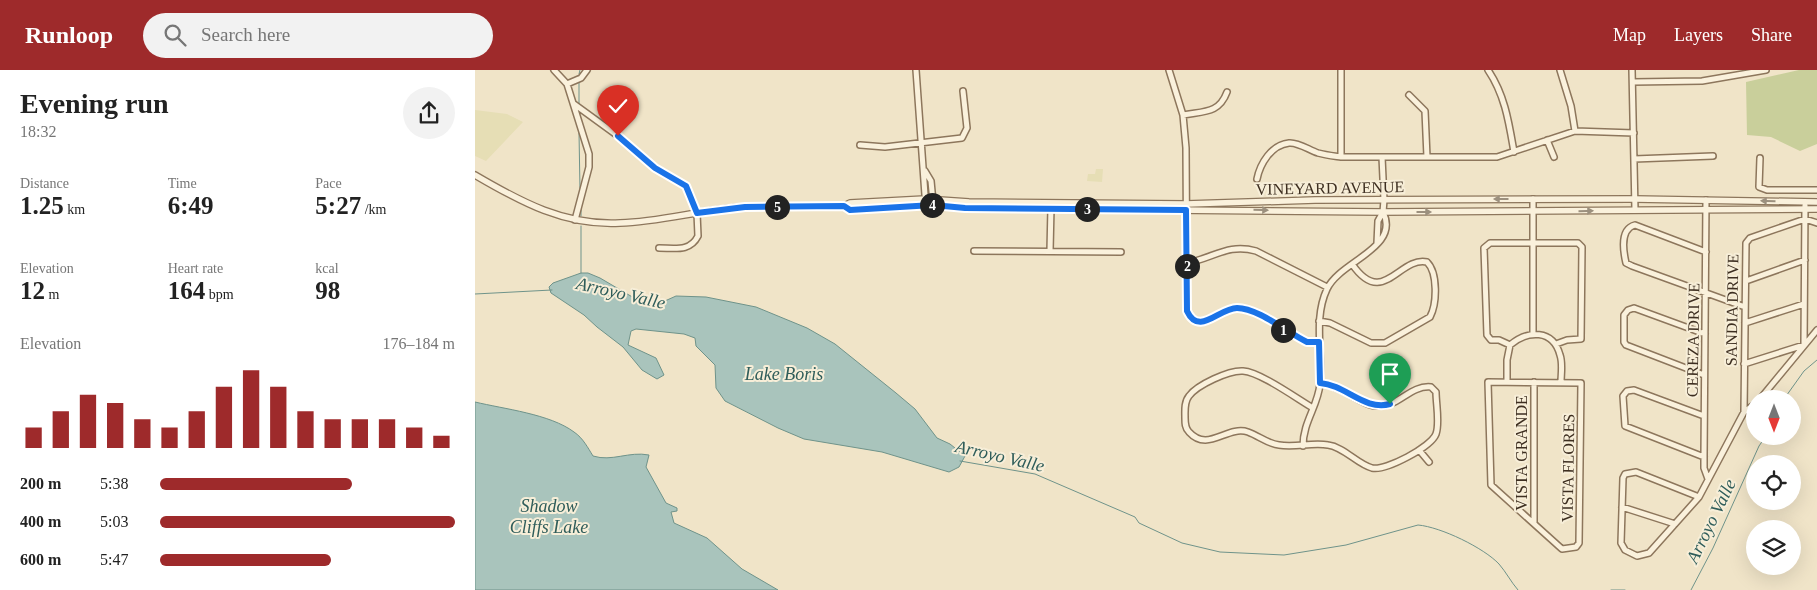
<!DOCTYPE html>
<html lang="en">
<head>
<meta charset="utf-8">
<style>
  :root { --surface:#fff; --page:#f2f2f2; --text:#222; --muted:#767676; --accent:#9e2a2b }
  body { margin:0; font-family:Georgia,serif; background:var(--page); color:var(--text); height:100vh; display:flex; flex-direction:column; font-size:19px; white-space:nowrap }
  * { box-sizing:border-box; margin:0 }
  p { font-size:16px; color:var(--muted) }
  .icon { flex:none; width:28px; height:28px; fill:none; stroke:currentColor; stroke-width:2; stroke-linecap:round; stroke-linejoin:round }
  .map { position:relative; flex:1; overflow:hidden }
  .drawer { display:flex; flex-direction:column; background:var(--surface); width:475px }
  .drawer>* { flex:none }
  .needle { width:32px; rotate:180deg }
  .buttons { position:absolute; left:1271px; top:320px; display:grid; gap:10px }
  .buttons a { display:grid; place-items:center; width:55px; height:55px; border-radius:50%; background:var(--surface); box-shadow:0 5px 20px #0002; font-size:25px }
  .pin { position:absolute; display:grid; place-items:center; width:42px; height:42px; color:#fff; margin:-51px -21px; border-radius:50% 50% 50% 0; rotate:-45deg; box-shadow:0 0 5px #0007 }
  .pin .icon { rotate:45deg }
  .km { position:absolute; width:25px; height:25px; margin:-12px; border-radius:50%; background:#222; color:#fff; font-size:14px; line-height:25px; text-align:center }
  .round { display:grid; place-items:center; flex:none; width:52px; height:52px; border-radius:26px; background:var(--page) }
  .head { display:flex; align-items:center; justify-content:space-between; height:85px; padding:0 20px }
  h1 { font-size:28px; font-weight:800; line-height:38px }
  .metrics { display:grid; grid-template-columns:repeat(3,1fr); gap:8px; height:85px; padding:5px 20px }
  .metrics div { display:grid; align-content:center }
  .metrics b { font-size:25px; font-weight:800 }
  .metrics small { font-size:14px; font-weight:400 }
  .metrics p { font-size:14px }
  .chart { height:140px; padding:10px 20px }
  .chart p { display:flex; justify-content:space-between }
  .chart svg { width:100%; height:90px; margin-top:5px; stroke:var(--accent); stroke-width:6 }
  ul { padding:0 20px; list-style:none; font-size:16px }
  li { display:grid; grid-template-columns:80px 60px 1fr; align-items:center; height:38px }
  li i { height:12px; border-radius:6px; background:var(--accent) }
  header { display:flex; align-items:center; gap:30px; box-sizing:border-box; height:70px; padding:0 25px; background:var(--accent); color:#fff }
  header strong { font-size:24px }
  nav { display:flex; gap:28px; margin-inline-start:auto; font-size:18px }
  .search { width:350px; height:45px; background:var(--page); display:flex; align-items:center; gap:12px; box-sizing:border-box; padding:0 18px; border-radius:28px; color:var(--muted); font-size:19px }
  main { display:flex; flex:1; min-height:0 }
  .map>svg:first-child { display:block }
  .farmland { fill:#e6deb5 }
  .green { fill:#c9cf9b }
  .water { fill:#a9c4bc; stroke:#6f938a }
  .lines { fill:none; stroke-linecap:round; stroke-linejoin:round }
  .stream { stroke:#6f938a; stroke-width:1 }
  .minor-casing { stroke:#8d765c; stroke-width:8 }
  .tertiary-casing { stroke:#8d765c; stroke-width:8 }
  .minor { stroke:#faf1dc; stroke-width:5 }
  .tertiary { stroke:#faf1dc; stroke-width:5.5 }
  .oneway { fill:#9c907e }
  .route-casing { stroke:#fff; stroke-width:10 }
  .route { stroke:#1a73e8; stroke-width:6 }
  .labels { text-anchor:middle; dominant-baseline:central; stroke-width:4; stroke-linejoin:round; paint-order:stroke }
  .street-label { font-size:16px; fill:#3d2e20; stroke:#f7eed8 }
  .water-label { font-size:18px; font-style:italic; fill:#2f5d5a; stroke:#f7eed8 }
</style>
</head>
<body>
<header>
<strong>Runloop</strong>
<div class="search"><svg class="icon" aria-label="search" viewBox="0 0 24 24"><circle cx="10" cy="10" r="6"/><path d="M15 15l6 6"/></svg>Search here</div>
<nav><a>Map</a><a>Layers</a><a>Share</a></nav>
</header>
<main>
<section class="drawer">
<div class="head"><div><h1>Evening run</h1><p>18:32</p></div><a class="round"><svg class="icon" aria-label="share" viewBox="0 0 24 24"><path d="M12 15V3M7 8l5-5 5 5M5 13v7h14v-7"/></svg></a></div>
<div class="metrics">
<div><p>Distance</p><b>1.25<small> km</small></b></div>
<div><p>Time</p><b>6:49</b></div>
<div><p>Pace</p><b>5:27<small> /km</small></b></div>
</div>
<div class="metrics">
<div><p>Elevation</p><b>12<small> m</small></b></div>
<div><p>Heart rate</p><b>164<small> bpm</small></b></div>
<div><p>kcal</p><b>98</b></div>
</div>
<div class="chart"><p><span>Elevation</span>176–184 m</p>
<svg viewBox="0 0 160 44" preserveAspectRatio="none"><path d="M5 44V34M15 44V26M25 44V18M35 44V22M45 44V30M55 44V34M65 44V26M75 44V14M85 44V6M95 44V14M105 44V26M115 44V30M125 44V30M135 44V30M145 44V34M155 44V38"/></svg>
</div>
<ul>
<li><b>200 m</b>5:38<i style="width:65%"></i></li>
<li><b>400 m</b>5:03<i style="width:100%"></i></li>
<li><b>600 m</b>5:47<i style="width:58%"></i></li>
</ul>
</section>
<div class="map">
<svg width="1342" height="520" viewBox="0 0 1342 520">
  <rect width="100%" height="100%" fill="#f0e4c8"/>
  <path class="farmland" d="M0,40l32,4 16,8 -37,39 -11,-5z
    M621,99h7l-1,13 -15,-1 1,-7h7z"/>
  <path class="green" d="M1324,0h18v74l-17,7 -29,-14 -24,-2 -1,-53z"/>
  <path class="water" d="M106,203h7l12,5 46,27h10l20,-9 30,1 50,10 51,21 28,16 61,49 19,16 22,29 13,6 15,12 -6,11 -10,5 -67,-20 -78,-13 -26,-11 -53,-27 -9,-13 -1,-23 -19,-19 -1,-8 -11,-4 -48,-5 -5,2 -3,14 28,13 8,17 -7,4 -15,-9 -19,-23 -26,-20 -13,-12 -33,-22 -2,-6 4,-4z
    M0,332c29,7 75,12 99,30 9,6 14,16 19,24 19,6 36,-5 56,-1l-3,12 20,36 11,5v3l-6,1 3,11 33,15 35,31 36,21h-303z"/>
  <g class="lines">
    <path class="stream" d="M104,4l1,-4
      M104,13v22
      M104,62l1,58
      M106,139v7
      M106,156v47
      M0,224l77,-4
      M1309,329l20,-28 13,-11
      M485,391l75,13 100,43 4,6 43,20 38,9 64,3 62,-10 72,-20c23,2 66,23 81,39 7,8 12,18 19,26
      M1136,520h14
      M1216,520l22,-42 46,-102 7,-10"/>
    <defs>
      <path id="minor" d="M79,0l13,14 22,70v13l-14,53
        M441,0l9,125 3,7
        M694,0l14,45 3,33 1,163c12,26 32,-3 50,-3 21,0 51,25 70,34h12
        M1013,0c17,25 21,53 26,82
        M1085,0l11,36 4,25
        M1157,0l3,140
        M1158,12l69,-1 64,-11
        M92,14l14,-6 6,-8
        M934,25l16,16 2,46
        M99,34l44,32 37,32 31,18 11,27 1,23c-8,16 -23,12 -39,12
        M708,45c20,-4 36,-1 44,-23
        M1072,70l7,17
        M385,75l25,2 77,-9 5,-10 -4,-37
        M866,87v-87
        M1285,88l-1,29 8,3h50
        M1159,89l79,-3
        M450,101l6,10 2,21
        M782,109c3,-15 14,-34 32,-36 9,-1 20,7 29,10 7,2 16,3 23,4h156l78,-26 59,2
        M1058,129v134
        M1231,130l-2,257v11l4,11
        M902,173l1,-22 5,-9 1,-12 -2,-43
        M499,181l147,1
        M575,181l1,-44
        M1231,182l-71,-27c-15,4 -12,25 -9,38l6,3 113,41
        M712,193c27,-5 41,-20 69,-12l71,36
        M1271,211l59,-21
        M844,251l11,2 41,20h14l45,-26c7,-13 8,-44 -3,-55 -28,-6 -44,47 -75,2
        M1270,253l59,-19
        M1035,275l-11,-5h-8l-4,-5 -3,-87 6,-5h88l4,4 -1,92 -14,1 -11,4
        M1269,294l60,-19 1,-140
        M1229,305l-78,-30 -2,-3v-27l4,-5 6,-2 71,26
        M1013,312l93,1 -2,160 -3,4 -14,2 -71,-64z
        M1032,312v-22l3,-15c18,-15 43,-16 50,10 3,8 1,19 1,27
        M1059,312v141
        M1285,329l57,-69
        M838,338c-17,-10 -53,-36 -70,-37 -14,-1 -46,14 -54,25 -5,6 -4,15 -4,22 0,5 0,10 4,14 19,21 38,-7 59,0 11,4 20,12 31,13 16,3 33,-3 49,0 16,2 29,19 44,23 14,3 59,-21 64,-34 4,-11 0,-30 0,-42l-5,-5c-20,-2 -31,18 -50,19 -19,2 -39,-21 -61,-23
        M1269,342l2,-169 4,-5 55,-19 12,4
        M828,376c0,-24 15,-40 17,-62 3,-32 -7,-65 7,-95 13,-28 74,-41 56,-77
        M944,380l10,12
        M1229,387l-79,-31 -2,-30 4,-5 7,-1 70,26
        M1224,427l-63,-25 -11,2 -2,4 -2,65 4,7 12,6 12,-3 50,-56 45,-85 11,-8
        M1147,437l53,17"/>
      <path id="tertiary" d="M0,105c46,27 90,51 145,48 42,-1 83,-14 125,-16 33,-2 66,0 99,-1l6,3 76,-4 39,3 418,4 434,-3
        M369,136l6,-3 75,-4 44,3 217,2 129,-4 320,-1 182,3"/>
    </defs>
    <use href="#minor" class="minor-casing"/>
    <use href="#tertiary" class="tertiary-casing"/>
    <use href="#minor" class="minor"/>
    <use href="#tertiary" class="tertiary"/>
  </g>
  <defs><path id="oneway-solid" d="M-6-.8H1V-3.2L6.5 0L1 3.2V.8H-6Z" transform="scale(1.25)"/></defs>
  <g class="oneway">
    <use href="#oneway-solid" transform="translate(1026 129) rotate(180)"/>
    <use href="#oneway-solid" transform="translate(1293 131) rotate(-178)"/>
    <use href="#oneway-solid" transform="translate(786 140) rotate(2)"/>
    <use href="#oneway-solid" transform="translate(1111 141) rotate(-1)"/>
    <use href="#oneway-solid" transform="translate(949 142)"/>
  </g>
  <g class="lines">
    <defs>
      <path id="route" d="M143,66l37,32 31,18 11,27 48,-6 99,-1 6,4 83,-5 32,3 221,2 1,101c12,26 32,-3 50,-3 21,0 51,25 70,34h12l1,41c26,2 44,28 70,21"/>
    </defs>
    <use href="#route" class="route-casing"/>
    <use href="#route" class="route"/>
  </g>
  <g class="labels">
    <g class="street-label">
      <text transform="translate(855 118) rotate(-1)">VINEYARD AVENUE</text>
      <text transform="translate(1257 240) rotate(-89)">SANDIA DRIVE</text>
      <text transform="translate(1218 270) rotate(-89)">CEREZA DRIVE</text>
      <text transform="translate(1046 383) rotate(-90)">VISTA GRANDE</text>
      <text transform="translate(1093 398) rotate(-89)">VISTA FLORES</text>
    </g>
    <g class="water-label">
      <text transform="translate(146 223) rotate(13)">Arroyo Valle</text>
      <text x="309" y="304">Lake Boris</text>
      <text transform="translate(525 386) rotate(13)">Arroyo Valle</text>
      <text x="74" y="436">Shadow<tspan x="74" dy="21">Cliffs Lake</tspan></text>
      <text transform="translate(1236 451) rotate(-64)">Arroyo Valle</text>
    </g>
  </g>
</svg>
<div class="buttons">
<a><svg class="needle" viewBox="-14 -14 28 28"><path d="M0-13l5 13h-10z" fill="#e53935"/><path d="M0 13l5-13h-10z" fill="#767676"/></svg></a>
<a><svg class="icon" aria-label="locate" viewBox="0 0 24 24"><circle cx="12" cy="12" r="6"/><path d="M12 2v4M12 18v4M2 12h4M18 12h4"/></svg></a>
<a><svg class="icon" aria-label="layers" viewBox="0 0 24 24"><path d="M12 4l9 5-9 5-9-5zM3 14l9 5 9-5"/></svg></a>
</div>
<div class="pin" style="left:915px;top:334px;background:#1e9e55"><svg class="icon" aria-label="arrive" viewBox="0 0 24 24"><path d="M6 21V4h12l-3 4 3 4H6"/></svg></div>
<div class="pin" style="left:143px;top:66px;background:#d93025"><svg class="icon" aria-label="check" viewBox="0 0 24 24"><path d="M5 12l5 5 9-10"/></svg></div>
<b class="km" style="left:808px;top:260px">1</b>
<b class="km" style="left:712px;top:196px">2</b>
<b class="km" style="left:612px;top:139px">3</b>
<b class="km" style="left:457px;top:135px">4</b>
<b class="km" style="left:302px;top:137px">5</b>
</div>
</main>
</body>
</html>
